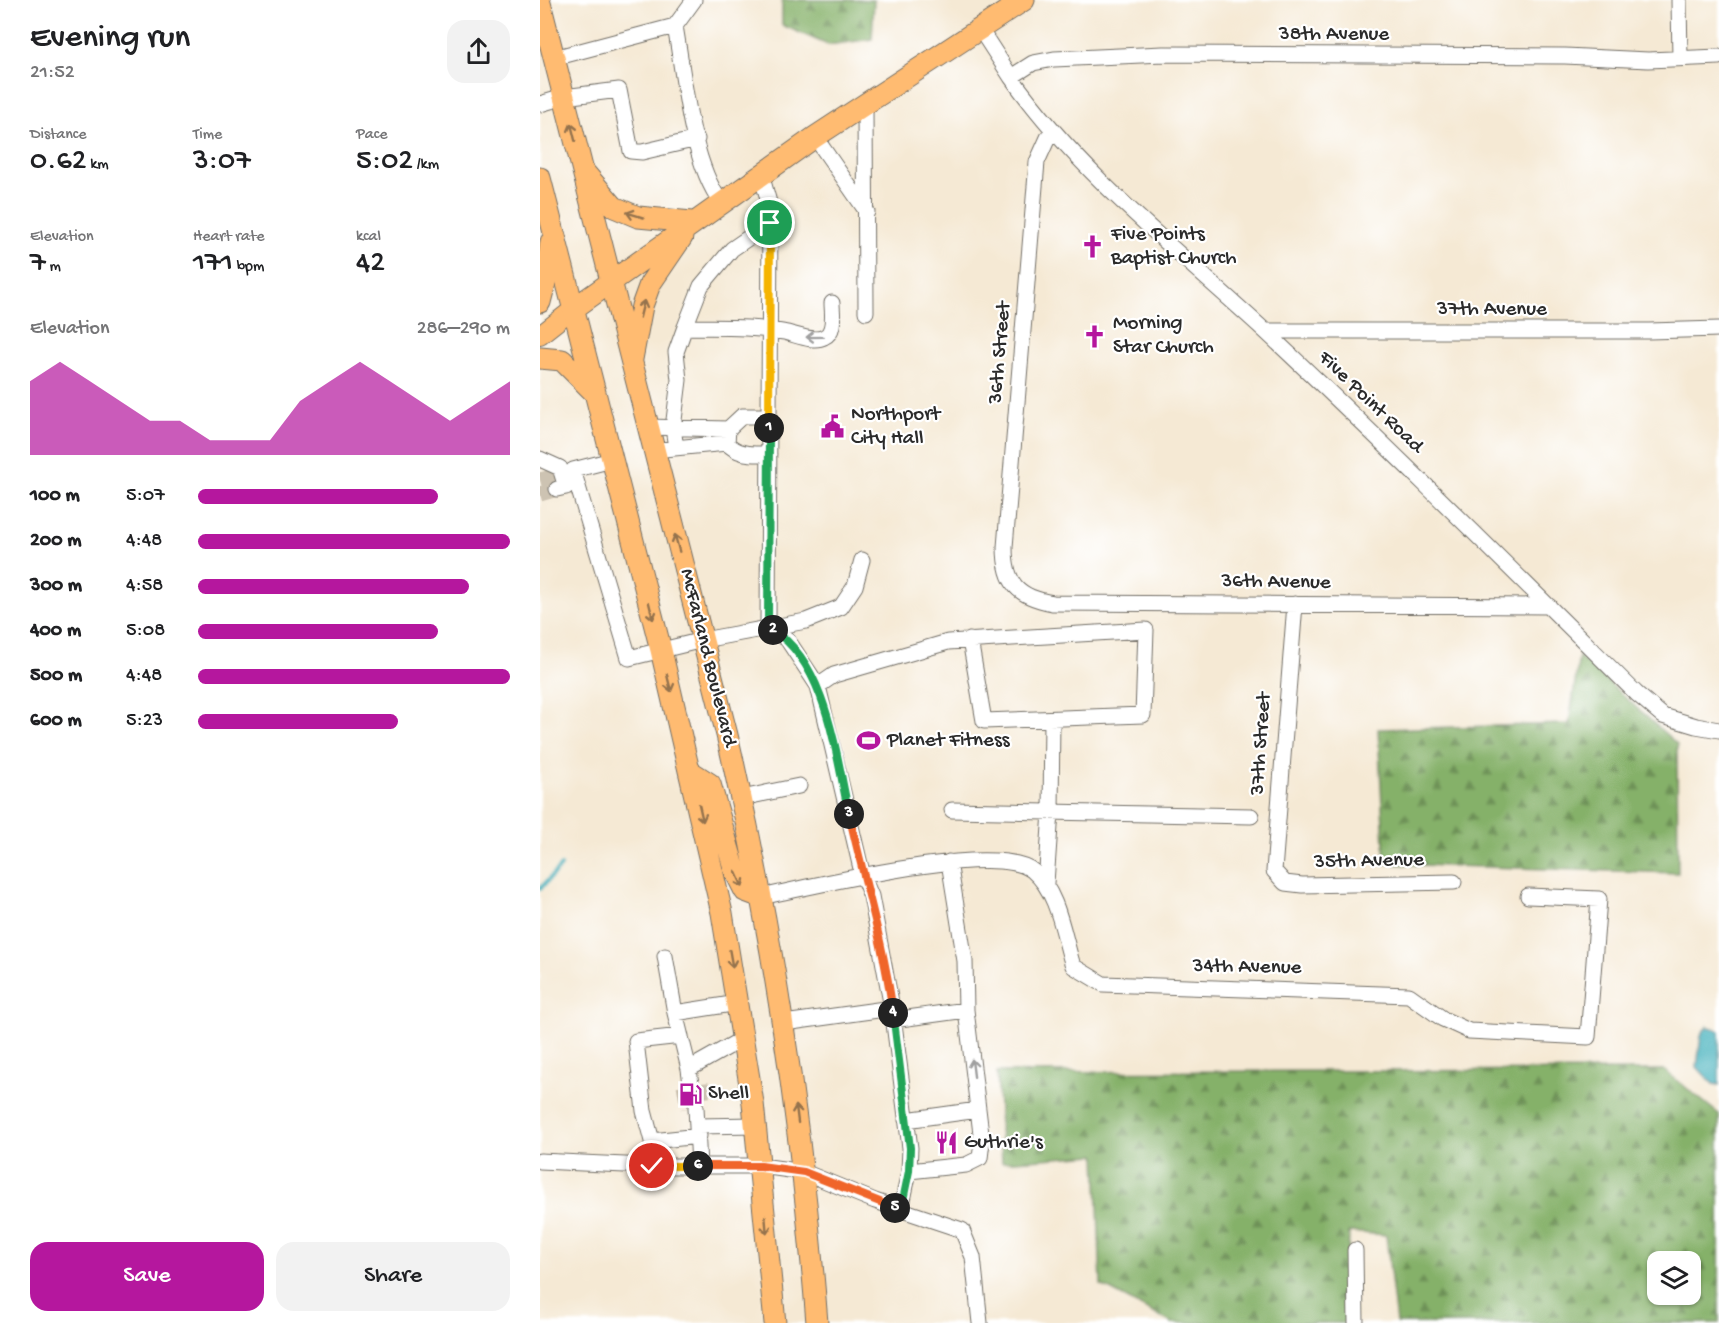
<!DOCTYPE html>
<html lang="en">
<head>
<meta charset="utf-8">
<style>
  :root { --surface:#fff; --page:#f2f2f2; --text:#202124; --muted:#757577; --accent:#b5179e }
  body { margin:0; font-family:"Gochi Hand",sans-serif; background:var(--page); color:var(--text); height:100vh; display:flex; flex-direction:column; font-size:22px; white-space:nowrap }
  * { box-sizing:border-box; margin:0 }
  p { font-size:20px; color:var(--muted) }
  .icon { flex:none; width:33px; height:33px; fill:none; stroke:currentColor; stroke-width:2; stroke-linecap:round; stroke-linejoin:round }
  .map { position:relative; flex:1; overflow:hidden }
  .side { display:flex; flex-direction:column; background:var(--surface); width:540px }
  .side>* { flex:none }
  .controls { position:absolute; left:1107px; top:1251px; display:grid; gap:12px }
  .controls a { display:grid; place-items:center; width:54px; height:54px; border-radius:12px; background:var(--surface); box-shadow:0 2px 4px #0004; font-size:30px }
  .pin { position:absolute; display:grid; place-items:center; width:51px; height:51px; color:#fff; margin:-26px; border:3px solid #fff; border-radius:50%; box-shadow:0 2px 6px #0007 }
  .km { position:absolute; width:30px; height:30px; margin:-15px; border-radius:50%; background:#222; color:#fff; font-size:16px; line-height:30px; text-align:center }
  .round { display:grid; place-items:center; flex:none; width:63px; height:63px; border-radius:18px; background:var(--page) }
  .head { display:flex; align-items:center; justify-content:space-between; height:102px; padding:0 30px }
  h1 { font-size:33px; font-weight:600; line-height:45px }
  .figures { display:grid; grid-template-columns:repeat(3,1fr); gap:9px; height:102px; padding:6px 30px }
  .figures div { display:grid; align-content:center }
  .figures b { font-size:30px; font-weight:600 }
  .figures small { font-size:16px; font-weight:400 }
  .figures p { font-size:16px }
  .chart { height:168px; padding:12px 30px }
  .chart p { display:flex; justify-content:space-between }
  .chart svg { width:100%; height:108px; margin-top:6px; fill:var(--accent); opacity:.7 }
  .primary-button { display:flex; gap:12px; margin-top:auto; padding:12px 30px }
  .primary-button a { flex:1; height:69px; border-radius:18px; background:var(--accent); color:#fff; font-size:24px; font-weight:600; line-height:69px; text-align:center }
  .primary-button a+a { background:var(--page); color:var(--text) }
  ul { padding:0 30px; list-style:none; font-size:20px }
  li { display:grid; grid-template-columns:96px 72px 1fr; align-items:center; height:45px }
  li i { height:15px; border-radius:8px; background:var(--accent) }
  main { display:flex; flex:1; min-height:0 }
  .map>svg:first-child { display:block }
  .forest { fill:url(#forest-firs); stroke:#586e4a; stroke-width:1.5; fill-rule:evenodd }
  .water { fill:#3eaeba; stroke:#346c72; stroke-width:1.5 }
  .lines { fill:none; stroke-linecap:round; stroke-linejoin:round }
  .stream { stroke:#3eaeba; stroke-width:4 }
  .minor-tunnel { stroke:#cdc3b2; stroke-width:15; stroke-dasharray:15 8; stroke-linecap:butt }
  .minor-casing { stroke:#726e66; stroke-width:17 }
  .major-casing { stroke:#726e66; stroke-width:20 }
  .highway-casing { stroke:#726e66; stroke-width:23 }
  .minor { stroke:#fff; stroke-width:15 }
  .major { stroke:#ffbb71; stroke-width:18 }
  .highway { stroke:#ffbb71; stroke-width:21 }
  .oneway { stroke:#95734e }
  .oneway2 { stroke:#a0a0a0 }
  .split-1-casing { stroke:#fff; stroke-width:12 }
  .split-2-casing { stroke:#fff; stroke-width:12 }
  .split-3-casing { stroke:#fff; stroke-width:12 }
  .split-4-casing { stroke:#fff; stroke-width:12 }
  .split-5-casing { stroke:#fff; stroke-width:12 }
  .split-6-casing { stroke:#fff; stroke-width:12 }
  .split-7-casing { stroke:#fff; stroke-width:12 }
  .split-1 { stroke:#f5b400; stroke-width:8 }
  .split-2 { stroke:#22a559; stroke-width:8 }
  .split-3 { stroke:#22a559; stroke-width:8 }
  .split-4 { stroke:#f0652b; stroke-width:8 }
  .split-5 { stroke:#22a559; stroke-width:8 }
  .split-6 { stroke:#f0652b; stroke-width:8 }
  .split-7 { stroke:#f5b400; stroke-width:8 }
  .labels { text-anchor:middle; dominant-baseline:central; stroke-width:4.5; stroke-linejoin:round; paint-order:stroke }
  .street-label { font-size:21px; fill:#2b2b2b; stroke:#fff }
  .poi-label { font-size:21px; fill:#2b2b2b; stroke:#fff; text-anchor:start }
</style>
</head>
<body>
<main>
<section class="side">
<div class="head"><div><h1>Evening run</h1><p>21:52</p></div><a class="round"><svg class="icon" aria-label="share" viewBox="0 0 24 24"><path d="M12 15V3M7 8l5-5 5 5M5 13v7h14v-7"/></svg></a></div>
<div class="figures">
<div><p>Distance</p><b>0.62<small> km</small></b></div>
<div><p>Time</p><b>3:07</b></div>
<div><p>Pace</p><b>5:02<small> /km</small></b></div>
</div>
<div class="figures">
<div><p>Elevation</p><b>7<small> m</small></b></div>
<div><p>Heart rate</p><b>171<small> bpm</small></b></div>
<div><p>kcal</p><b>42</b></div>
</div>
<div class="chart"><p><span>Elevation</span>286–290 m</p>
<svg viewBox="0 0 160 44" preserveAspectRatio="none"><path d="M0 44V14L10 6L20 14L30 22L40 30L50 30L60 38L70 38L80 38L90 22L100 14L110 6L120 14L130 22L140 30L150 22L160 14V44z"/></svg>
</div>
<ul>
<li><b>100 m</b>5:07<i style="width:77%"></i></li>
<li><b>200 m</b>4:48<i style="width:100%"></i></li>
<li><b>300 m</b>4:58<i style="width:87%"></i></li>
<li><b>400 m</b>5:08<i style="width:77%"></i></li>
<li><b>500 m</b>4:48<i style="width:100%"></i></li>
<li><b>600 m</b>5:23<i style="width:64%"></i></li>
</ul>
<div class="primary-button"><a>Save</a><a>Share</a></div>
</section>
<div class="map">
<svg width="1179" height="1323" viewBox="0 0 1179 1323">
  <defs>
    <pattern id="forest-firs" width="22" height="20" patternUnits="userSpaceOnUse" patternTransform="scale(1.5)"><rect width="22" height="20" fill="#85b169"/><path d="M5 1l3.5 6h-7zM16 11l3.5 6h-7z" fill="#6d9057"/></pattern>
  </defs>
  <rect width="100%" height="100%" fill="#fff"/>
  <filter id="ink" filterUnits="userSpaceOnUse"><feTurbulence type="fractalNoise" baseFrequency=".0167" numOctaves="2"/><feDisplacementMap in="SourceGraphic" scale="12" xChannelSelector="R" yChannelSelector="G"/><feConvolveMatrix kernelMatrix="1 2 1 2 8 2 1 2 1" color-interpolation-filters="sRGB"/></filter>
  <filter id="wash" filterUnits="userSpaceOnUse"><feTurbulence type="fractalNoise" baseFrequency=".008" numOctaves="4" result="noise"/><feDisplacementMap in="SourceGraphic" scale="24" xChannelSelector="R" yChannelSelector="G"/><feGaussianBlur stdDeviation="1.35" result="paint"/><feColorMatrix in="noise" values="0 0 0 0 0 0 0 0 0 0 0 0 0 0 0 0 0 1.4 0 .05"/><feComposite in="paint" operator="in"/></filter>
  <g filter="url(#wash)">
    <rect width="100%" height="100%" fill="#f5e9d4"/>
    <path class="forest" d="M242,0h92l-2,39 -44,6 -46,-20z
      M1039,656l98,88 1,129 -293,-9 -7,-135 191,-5z
      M1124,1070l55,44v209h-323l-10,-88 -37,-3 -3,91h-174l-71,-38 -5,-130 -94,7 -5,-90zM1118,1262h32v32h-32z"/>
    <path class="water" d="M1167,1026l12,4v55l-6,-1 -16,-17 4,-32z"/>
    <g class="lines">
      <path class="stream" d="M0,889l21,-23"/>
    </g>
  </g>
  <g filter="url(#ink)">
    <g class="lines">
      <path class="minor-tunnel" d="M0,480l15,-4
        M0,494l17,-5
        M161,1083l2,23
        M144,1085l4,23"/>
      <defs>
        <path id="minor" d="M1139,0l1,59
          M135,26c9,50 16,136 46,176
          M440,29l31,48 22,-14 21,-4 109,-5 402,2 83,4 71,-3
          M14,58l121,-32 19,-26
          M471,77c70,98 165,172 253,253 127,119 250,242 373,364l26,22 33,10 23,4
          M0,104l24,-7 55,-7 12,61 11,1 55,-13
          M325,105l1,207
          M511,131l-14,31 -32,385c0,37 13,50 48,56l496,3
          M275,137l52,75
          M221,174l9,32 -2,421 19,12 31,47 45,191 8,19 21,112 18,140 -1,23 -8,39
          M145,327l16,-41 31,-37 38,-26
          M725,331h384l70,-2
          M229,416h-27l-14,13 -1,14c12,13 26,11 42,11
          M107,427l81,2
          M136,448l-3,-20 6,-48 -3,-28 9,-25c32,1 66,-1 98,5 12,2 30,11 41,5 12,-5 8,-24 8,-34
          M113,450l74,-7
          M0,459l20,9 6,19 -9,2
          M72,460l-39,10 56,188 74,-18 103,-19 35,-14 14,-21 7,-26
          M755,604l-21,267 11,12 17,2 152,-3
          M278,686l16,-11 114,-33 198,-12 -3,85 -159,6 -14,-81
          M202,798l57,-12
          M412,810l299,6
          M506,883l5,-71 1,-93
          M221,897c49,-10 237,-57 272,-26 26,22 30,64 40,95l30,18 306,11 34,24 26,12 119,6 11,-138 -71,-3
          M125,956l10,57 14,56
          M135,1013l63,-10
          M353,1020l73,-10
          M244,1023l108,-15
          M151,1084l-2,-15 55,-31
          M156,1107l3,59
          M366,1120l72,-10
          M158,1126l58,-1
          M112,1141l-8,-30 -8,-70 45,-5
          M0,1161l106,5h115l43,6 71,29 87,29 11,27 7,66
          M112,1166v-25l47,-5
          M369,1171l57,-6 14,-7 2,-16 -16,-132 -1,-49 -16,-99
          M815,1250l1,73"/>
        <path id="major" d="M0,335l33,-26"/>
        <path id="highway" d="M0,3l187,732c45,194 75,390 90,588
          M45,173l29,34 24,10 54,5
          M0,178l121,472 61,263 31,190 22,220
          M0,302l7,-27 4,-33
          M33,309l242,-172 209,-137
          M0,358l22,2 30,30
          M92,359l10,-53 8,-22 32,-47
          M151,772l19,12 25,87 10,20 16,6"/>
      </defs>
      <use href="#minor" class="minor-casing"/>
      <use href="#major" class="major-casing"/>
      <use href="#highway" class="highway-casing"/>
      <use href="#minor" class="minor"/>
      <use href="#major" class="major"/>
      <use href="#highway" class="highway"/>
    </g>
    <defs><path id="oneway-shaft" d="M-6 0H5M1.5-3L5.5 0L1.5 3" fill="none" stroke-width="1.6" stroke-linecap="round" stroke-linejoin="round" transform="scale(1.5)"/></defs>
    <g class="oneway">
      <use href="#oneway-shaft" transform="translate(33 132) rotate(-104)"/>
      <use href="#oneway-shaft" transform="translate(95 215) rotate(-163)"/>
      <use href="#oneway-shaft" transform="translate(102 309) rotate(-76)"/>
      <use href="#oneway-shaft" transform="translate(137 543) rotate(-105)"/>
      <use href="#oneway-shaft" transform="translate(111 611) rotate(76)"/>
      <use href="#oneway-shaft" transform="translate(129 683) rotate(76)"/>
      <use href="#oneway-shaft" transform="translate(161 813) rotate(77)"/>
      <use href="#oneway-shaft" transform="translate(199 879) rotate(65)"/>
      <use href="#oneway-shaft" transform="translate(191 959) rotate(80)"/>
      <use href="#oneway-shaft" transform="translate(257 1114) rotate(-97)"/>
      <use href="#oneway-shaft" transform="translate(226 1225) rotate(85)"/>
    </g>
    <g class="oneway2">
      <use href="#oneway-shaft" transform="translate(275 337) rotate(179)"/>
      <use href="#oneway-shaft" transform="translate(433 1068) rotate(-97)"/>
    </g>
  </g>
  <g class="lines" filter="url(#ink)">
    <defs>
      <path id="split-1" d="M229,428l1,-205"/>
      <path id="split-2" d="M229,428l-1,199 5,3"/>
      <path id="split-3" d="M233,630c54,34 63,126 76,184"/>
      <path id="split-4" d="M309,814c15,66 35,131 44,199"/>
      <path id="split-5" d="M353,1013l17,135 -1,23 -8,39 -6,-2"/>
      <path id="split-6" d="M158,1166h63l43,6 91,36"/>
      <path id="split-7" d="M112,1166h46"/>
    </defs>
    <use href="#split-1" class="split-1-casing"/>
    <use href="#split-2" class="split-2-casing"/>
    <use href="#split-3" class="split-3-casing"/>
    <use href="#split-4" class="split-4-casing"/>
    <use href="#split-5" class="split-5-casing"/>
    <use href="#split-6" class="split-6-casing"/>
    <use href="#split-7" class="split-7-casing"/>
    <use href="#split-1" class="split-1"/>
    <use href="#split-2" class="split-2"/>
    <use href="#split-3" class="split-3"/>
    <use href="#split-4" class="split-4"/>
    <use href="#split-5" class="split-5"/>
    <use href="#split-6" class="split-6"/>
    <use href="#split-7" class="split-7"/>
  </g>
  <defs>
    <symbol id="church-bare" viewBox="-9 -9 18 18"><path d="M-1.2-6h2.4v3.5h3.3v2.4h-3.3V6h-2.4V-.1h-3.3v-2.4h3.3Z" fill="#b5179e" stroke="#fff" stroke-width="2.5" paint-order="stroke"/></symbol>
    <symbol id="civic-bare" viewBox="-9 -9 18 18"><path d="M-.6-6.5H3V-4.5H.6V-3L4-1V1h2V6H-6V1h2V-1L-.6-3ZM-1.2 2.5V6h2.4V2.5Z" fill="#b5179e" stroke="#fff" stroke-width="2.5" paint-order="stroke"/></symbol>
    <symbol id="stadium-bare" viewBox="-9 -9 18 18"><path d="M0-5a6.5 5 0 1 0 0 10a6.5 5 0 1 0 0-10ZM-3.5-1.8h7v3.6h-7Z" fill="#b5179e" stroke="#fff" stroke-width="2.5" paint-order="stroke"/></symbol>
    <symbol id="fuel-bare" viewBox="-9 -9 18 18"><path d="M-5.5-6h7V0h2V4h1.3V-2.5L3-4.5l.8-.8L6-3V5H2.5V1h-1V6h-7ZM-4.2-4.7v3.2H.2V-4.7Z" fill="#b5179e" stroke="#fff" stroke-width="2.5" paint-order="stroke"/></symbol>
    <symbol id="restaurant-bare" viewBox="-9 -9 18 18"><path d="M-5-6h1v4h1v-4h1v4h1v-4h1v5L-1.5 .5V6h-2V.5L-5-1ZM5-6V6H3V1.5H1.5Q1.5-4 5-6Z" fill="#b5179e" stroke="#fff" stroke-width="2.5" paint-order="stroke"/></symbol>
  </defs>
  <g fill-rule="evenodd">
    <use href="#church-bare" x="536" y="230" width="33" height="33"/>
    <use href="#church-bare" x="538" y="320" width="33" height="33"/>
    <use href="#civic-bare" x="276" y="410" width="33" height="33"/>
    <use href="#stadium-bare" x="312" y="724" width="33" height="33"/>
    <use href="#fuel-bare" x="134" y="1078" width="33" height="33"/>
    <use href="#restaurant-bare" x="390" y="1126" width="33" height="33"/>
  </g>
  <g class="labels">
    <g class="street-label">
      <text x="794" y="35">38th Avenue</text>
      <text x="952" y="310">37th Avenue</text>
      <text transform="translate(461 353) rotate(-85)">36th Street</text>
      <text transform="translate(830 403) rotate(44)">Five Point Road</text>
      <text transform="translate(736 583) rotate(1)">36th Avenue</text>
      <text transform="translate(167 658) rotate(76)">McFarland Boulevard</text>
      <text transform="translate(722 744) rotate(-86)">37th Street</text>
      <text transform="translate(829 862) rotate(-1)">35th Avenue</text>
      <text transform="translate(707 968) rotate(1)">34th Avenue</text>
    </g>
    <g class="poi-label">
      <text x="571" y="235">Five Points<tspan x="571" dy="24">Baptist Church</tspan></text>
      <text x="573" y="324">Morning<tspan x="573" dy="24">Star Church</tspan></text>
      <text x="311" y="415">Northport<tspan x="311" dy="24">City Hall</tspan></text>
      <text x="347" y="741">Planet Fitness</text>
      <text x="168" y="1094">Shell</text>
      <text x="424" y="1143">Guthrie's</text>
    </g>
  </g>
</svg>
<div class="controls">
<a><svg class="icon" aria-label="layers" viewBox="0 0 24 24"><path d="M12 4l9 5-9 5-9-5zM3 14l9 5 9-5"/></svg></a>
</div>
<div class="pin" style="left:230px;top:223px;background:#1e9e55"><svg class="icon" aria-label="arrive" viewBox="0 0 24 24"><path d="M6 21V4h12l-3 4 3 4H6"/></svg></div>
<div class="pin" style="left:112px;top:1166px;background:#d93025"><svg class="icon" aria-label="check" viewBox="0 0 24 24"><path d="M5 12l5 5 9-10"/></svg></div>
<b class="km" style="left:229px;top:428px">1</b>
<b class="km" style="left:233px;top:630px">2</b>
<b class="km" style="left:309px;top:814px">3</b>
<b class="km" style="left:353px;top:1013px">4</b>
<b class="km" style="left:355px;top:1208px">5</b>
<b class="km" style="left:158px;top:1166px">6</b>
</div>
</main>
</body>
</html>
